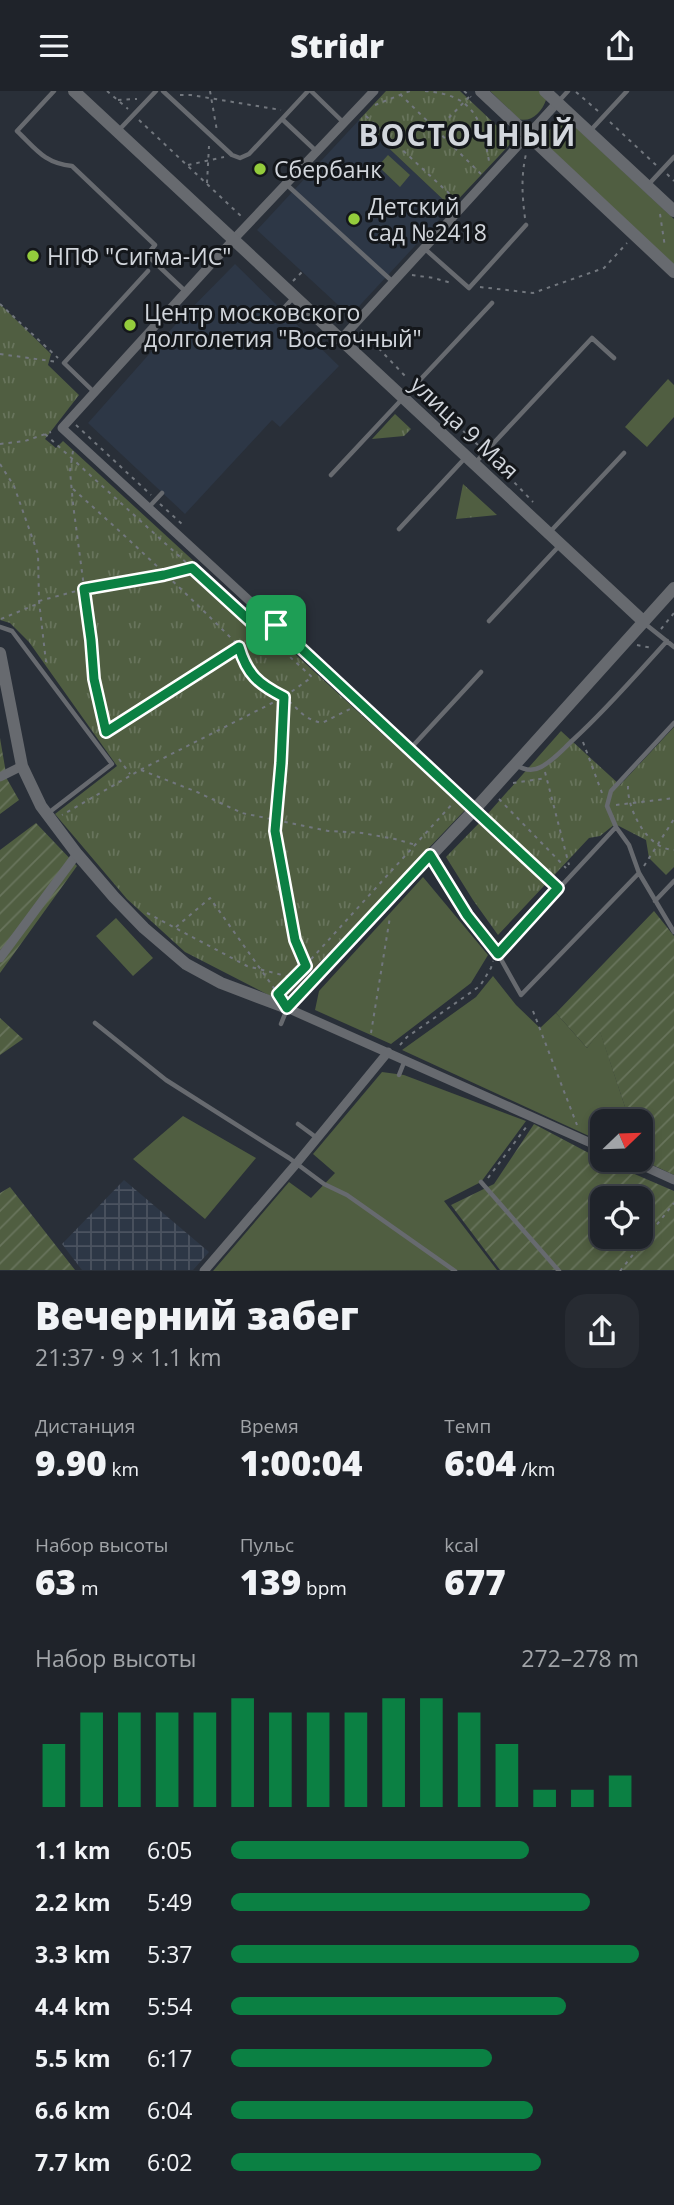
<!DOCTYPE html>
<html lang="ru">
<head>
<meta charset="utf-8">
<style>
  :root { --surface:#1f232a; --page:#272b32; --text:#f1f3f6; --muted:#a1a4a8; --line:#3c4047; --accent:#0b8043 }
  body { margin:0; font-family:"Open Sans",sans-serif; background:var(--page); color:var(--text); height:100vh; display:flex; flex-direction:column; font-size:26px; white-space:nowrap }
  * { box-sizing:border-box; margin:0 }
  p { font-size:23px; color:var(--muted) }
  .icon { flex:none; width:38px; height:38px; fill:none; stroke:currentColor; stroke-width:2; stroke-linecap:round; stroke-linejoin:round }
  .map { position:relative; height:1180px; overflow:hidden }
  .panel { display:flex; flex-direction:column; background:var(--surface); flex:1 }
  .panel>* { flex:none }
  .needle { width:46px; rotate:67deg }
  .buttons { position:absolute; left:590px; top:1018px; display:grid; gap:14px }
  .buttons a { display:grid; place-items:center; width:63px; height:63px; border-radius:14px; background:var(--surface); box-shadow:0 4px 10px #0003,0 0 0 2px var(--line); font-size:35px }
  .pin { position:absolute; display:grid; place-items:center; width:60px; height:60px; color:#fff; margin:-30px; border-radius:14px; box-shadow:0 4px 10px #0006 }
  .round { display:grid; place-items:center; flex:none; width:74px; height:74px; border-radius:21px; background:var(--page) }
  .head { display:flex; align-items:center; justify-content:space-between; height:119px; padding:0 35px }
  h1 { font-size:38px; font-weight:800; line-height:52px }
  .metrics { display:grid; grid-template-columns:repeat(3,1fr); gap:10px; height:119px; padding:7px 35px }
  .metrics div { display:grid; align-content:center }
  .metrics b { font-size:35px; font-weight:800 }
  .metrics small { font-size:19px; font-weight:400 }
  .metrics p { font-size:19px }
  .chart { height:196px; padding:14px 35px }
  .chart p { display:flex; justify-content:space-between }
  .chart svg { width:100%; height:126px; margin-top:7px; stroke:var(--accent); stroke-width:6 }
  ul { padding:0 35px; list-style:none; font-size:23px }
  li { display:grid; grid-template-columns:112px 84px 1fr; align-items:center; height:52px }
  li i { height:18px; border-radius:9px; background:var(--accent) }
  header { display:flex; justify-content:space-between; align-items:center; height:91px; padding:0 35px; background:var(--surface); font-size:32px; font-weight:800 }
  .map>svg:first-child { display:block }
  .built { fill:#2d3746 }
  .industrial { fill:url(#industrial-grid) }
  .grass { fill:#505e41 }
  .park { fill:url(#park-tufts) }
  .garden { fill:url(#garden-furrows); fill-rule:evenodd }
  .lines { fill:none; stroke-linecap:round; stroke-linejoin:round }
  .path { stroke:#72777e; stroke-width:2; stroke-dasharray:3.5 5; stroke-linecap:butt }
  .service { stroke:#676a6f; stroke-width:4.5 }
  .minor { stroke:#676a6f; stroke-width:9 }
  .tertiary { stroke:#676a6f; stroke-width:12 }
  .route-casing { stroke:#fff; stroke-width:14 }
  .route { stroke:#0b8043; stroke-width:9 }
  .poi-dot { fill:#94cc3c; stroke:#14171b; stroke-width:2.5 }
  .labels { text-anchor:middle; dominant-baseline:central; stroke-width:6; stroke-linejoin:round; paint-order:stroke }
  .poi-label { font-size:23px; fill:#d2d6dc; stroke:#14171b; text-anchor:start }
  .street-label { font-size:23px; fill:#d2d6dc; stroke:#14171b }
  .district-label { font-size:30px; font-weight:bold; letter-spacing:2px; fill:#d2d6dc; stroke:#14171b }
</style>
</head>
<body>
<header><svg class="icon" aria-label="menu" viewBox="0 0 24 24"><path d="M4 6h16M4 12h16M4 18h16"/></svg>Stridr<svg class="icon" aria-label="share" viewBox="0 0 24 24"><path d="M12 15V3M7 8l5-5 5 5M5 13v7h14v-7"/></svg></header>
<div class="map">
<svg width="674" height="1180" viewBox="0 0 674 1180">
  <defs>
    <pattern id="industrial-grid" width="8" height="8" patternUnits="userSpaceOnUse" patternTransform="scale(1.75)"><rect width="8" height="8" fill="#2d3746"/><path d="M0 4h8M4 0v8" fill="none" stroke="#4b5360"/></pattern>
    <pattern id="park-tufts" width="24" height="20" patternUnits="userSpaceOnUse" patternTransform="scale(1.75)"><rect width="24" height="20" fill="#505e41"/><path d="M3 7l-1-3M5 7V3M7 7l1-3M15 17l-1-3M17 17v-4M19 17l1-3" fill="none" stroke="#68745c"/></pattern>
    <pattern id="garden-furrows" width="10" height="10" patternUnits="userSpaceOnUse" patternTransform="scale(1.75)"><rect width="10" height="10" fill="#505e41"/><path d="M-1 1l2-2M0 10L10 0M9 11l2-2" fill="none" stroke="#68745c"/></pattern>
  </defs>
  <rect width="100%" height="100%" fill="#292f38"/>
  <path class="built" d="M359,29l92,87 -101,109 -93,-86z
    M235,173l104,102 -59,61 -8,-7 -87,94 -97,-91 87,-98z"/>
  <path class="industrial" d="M124,1089l85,72 -16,18h-111l-20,-26z"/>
  <path class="grass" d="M490,0h51l5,9c-4,12 -15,23 -27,19z
    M563,28l7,3 104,97v49l-132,-125c3,-10 11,-19 21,-24z
    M388,64l22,20 -10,12 -22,-21z
    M668,288l6,6v32l-27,30 -22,-20z
    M423,786l65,78 -17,28 -80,61 -76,-34 4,-19z
    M116,827l37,40 -20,18 -37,-40z
    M493,885l23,29 24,23 16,-15 31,35 13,-17 30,91h-28v20l-200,-92 74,-53z
    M382,981l22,3 122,46 -45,61 -37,19 53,69 -284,1 76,-89 22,16 24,-25 -22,-19z
    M183,1025l73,42 -51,61 -72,-60z"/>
  <path class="park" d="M386,0h74l53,50 -62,66 -92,-87z
    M0,213l51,50 -3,11 31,30 -34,44 11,9 7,-7 402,369 -183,192 -97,-50 -58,-53 -72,-85 62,-48 -88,-124 -19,-19 -10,-3z
    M395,323l16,15 -7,7 -32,3z
    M463,393l34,31 -41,4z
    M674,636v140l-8,8 -17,-17 -3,-18 -31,-16 -15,12 -11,2 -91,97 -25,-35 -27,-43 38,-39 77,-87 59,54z"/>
  <path class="garden" d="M0,647l7,41 12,21 -19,14z
    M36,732l41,43 -77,107v-123z
    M654,820l20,25v239l-32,-15 -2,-38h-10l-30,-90 -13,16 -31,-35z
    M0,927l23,21 -23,16z
    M534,1033l68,36 72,31v79h-174l-49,-65 43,-21zM602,1108h38v38h-38z
    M10,1096l65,83h-75v-77z"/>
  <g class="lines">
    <path class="path" d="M107,0l21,18
      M210,0l7,40
      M425,0c48,4 56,26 64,70l-2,4
      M464,0l7,6
      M576,1l22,19
      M400,3l81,80
      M180,4h11l90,15
      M118,9l19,-1
      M375,14l35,-14
      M366,25l88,82
      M139,29l103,97
      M610,31l47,44
      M437,39l32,-33
      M188,74l36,-8
      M667,83l7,7
      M207,92l2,-37
      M660,123l5,33
      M525,127c-3,-23 -4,-42 1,-64
      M412,184l22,3 17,5
      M293,190l9,-9
      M480,196l53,6 71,-25 23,-25
      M0,213l58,54
      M361,239l47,49
      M0,263l58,8
      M420,299l59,56
      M76,334l75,70
      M45,343l267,243 -28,20 -144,73 -78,45
      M0,353l25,-3 26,-9
      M73,360l-3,20 3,33 18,136 3,39 12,53 161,-101
      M491,367l42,44
      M0,373l14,22 24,68 1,47 7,61
      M73,398c56,50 110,101 163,154 6,7 5,17 10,25 10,16 23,19 37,29 17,11 17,21 39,26l28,-14
      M160,413l22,20
      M1,528l36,-15 2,-3 45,-12 80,-14 26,-7
      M661,538l13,-16
      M637,554l15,3
      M284,607l-9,133 20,109 10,25
      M583,651l19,51
      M119,668l11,15
      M141,679l56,22 45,21 86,18 34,2 33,6 21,6
      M545,681l24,93
      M513,692l33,-5
      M628,695c-1,23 19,63 46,64
      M499,708l67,69
      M616,714l58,-7
      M483,726l69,66
      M644,775l30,-47
      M147,822l100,53 47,12 160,-176
      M176,836l34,-29 66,93
      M280,902l13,-14
      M533,920l44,114
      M371,942l19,-116
      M400,954l7,-8 73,-51 11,-18 2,-7
      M488,1087l39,-52
      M620,1180l54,-68"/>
    <path class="service" d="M54,0l-37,40c19,18 27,32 55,35l83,79 -8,10 38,36
      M163,0l69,64 8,3 9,-4 33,-35 34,32
      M311,0l32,31
      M558,11l10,-11
      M282,28l26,-28
      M118,40l38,-40
      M590,40l37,-40
      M286,93l107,98
      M648,94l26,-28
      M425,158l44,39 57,-63
      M282,219l12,-13
      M94,301l-30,-29 84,-92
      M475,372l117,-125 22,20
      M331,384l161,-172
      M149,416l13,-14
      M399,438l67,-72
      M549,442l75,-80
      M489,530l71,-76
      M644,532l30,24
      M0,536l12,4 100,133 -65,50
      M410,658l71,-77
      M516,674c8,5 16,7 25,2 13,-7 22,-18 33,-28 33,-30 63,-65 93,-98
      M616,736l-9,-21 4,-15 63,-68
      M431,766l36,58 31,39 118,-127 13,18 10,28 35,59
      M655,810l19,-20
      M498,863l23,41 118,-122
      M95,932l71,57 123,78 35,26 23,11 108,76
      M281,933l6,-15
      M399,984l6,-15
      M298,1033l19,14
      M481,1091l78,89"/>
    <path class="minor" d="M374,0l-141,149 -171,188 413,381
      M341,248l217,-237
      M0,686l22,-11
      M0,867l77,-104
      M287,917l315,140
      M630,1069l44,20
      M204,1180l92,-107 92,-112"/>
    <path class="tertiary" d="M74,0l570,531
      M481,0l193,181
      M545,0l129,120
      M0,562l22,113 19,40 36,48 37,43 30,31 42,36 35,19 66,25 188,-199 199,-221"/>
  </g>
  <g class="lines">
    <defs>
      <path id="route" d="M192,477l71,65 13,-8 282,263 -60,66 -31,-39 -37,-60 -143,153 -9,-14 28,-28 -11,-26 -20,-109 6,-68 3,-66c-26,-13 -37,-23 -45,-50l-133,85 -12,-53 -3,-39 -7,-51 80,-14z"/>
    </defs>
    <use href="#route" class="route-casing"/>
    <use href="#route" class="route"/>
  </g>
  <g class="poi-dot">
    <circle cx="260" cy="78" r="7"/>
    <circle cx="354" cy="128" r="7"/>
    <circle cx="33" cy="165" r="7"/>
    <circle cx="130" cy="234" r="7"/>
  </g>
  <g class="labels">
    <g class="poi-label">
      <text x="274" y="78">Сбербанк</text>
      <text x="368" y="115">Детский<tspan x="368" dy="26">сад №2418</tspan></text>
      <text x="47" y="165">НПФ "Сигма-ИС"</text>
      <text x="144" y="221">Центр московского<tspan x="144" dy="26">долголетия "Восточный"</tspan></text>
    </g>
    <g class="street-label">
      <text transform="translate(465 336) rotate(43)">улица 9 Мая</text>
    </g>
    <g class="district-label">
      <text x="468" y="43">ВОСТОЧНЫЙ</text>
    </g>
  </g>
</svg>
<div class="buttons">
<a><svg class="needle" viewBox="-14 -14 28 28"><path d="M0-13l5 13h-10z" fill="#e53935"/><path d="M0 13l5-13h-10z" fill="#a1a4a8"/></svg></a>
<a><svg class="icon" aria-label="locate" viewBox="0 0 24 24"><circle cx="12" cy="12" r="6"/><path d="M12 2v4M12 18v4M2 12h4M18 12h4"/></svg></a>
</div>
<div class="pin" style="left:276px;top:534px;background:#1e9e55"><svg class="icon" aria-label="arrive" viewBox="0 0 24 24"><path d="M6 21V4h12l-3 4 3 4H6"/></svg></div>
</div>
<section class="panel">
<div class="head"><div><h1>Вечерний забег</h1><p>21:37 · 9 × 1.1 km</p></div><a class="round"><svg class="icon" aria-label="share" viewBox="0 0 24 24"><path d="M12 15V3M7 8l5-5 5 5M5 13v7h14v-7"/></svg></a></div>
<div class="metrics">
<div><p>Дистанция</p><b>9.90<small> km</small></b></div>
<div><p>Время</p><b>1:00:04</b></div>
<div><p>Темп</p><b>6:04<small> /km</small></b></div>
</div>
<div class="metrics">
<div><p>Набор высоты</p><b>63<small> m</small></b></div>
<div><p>Пульс</p><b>139<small> bpm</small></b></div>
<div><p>kcal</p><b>677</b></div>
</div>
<div class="chart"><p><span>Набор высоты</span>272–278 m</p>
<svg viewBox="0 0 160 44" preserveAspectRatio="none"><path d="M5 44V22M15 44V11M25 44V11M35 44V11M45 44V11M55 44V6M65 44V11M75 44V11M85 44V11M95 44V6M105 44V6M115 44V11M125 44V22M135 44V38M145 44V38M155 44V33"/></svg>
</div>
<ul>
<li><b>1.1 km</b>6:05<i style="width:73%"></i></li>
<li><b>2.2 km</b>5:49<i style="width:88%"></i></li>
<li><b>3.3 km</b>5:37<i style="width:100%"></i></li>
<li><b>4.4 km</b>5:54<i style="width:82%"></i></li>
<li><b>5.5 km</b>6:17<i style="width:64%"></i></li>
<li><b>6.6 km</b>6:04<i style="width:74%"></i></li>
<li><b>7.7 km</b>6:02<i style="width:76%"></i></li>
</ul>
</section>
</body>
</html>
